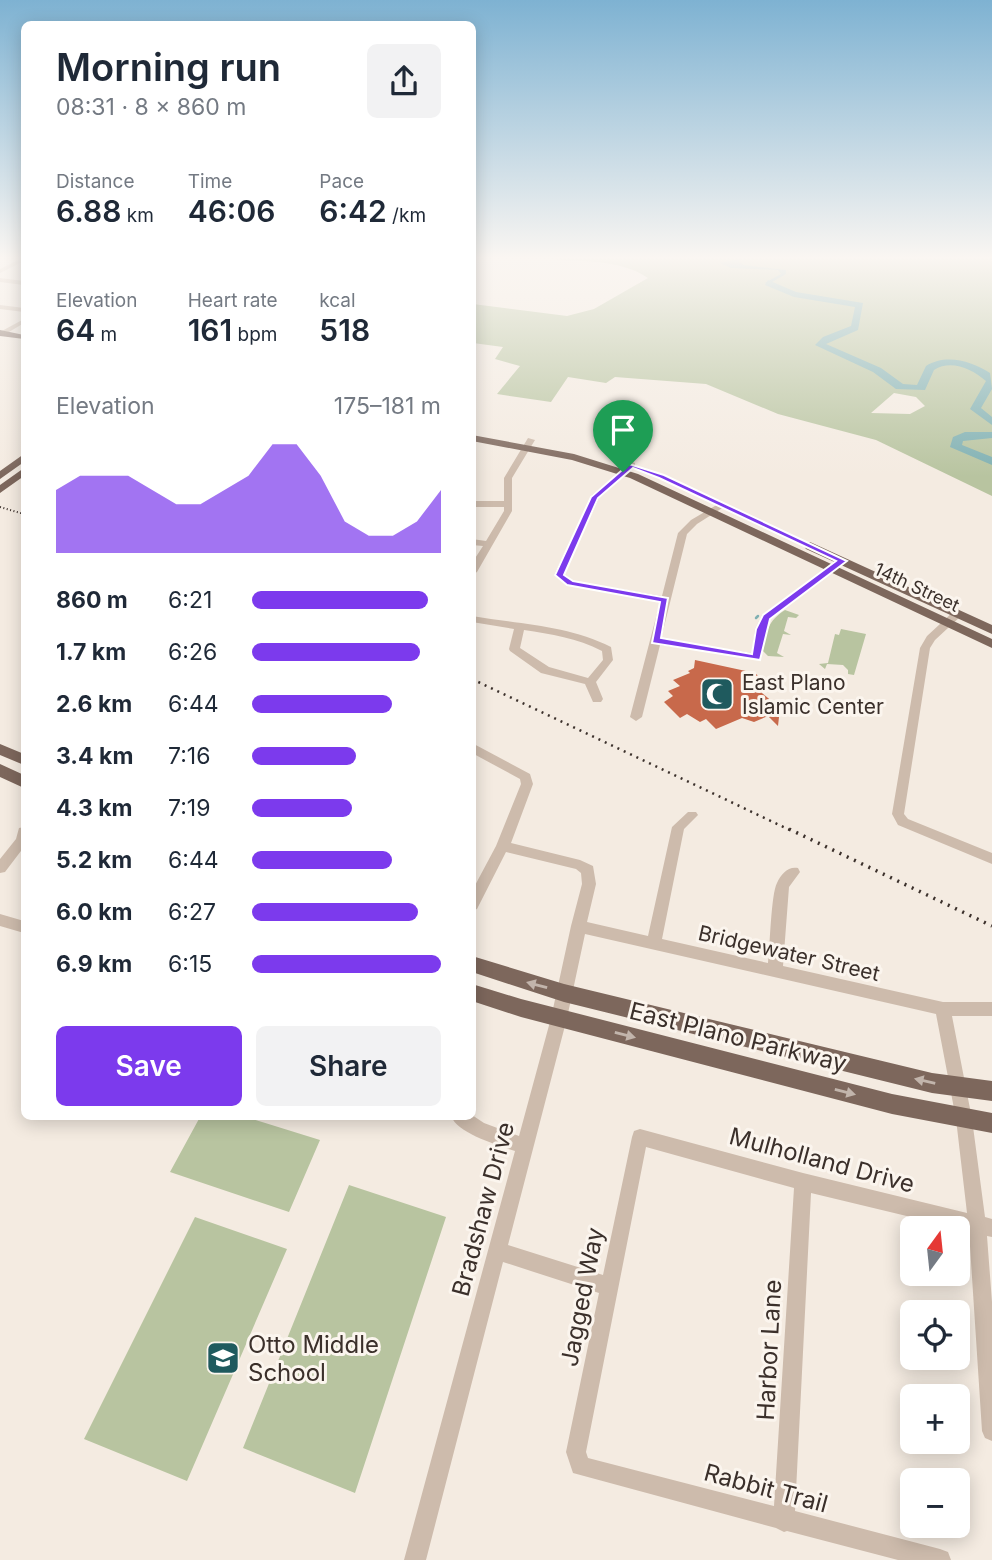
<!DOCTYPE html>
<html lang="en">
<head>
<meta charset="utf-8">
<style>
  :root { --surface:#fff; --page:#f2f2f3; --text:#1f2937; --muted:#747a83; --accent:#7c3aed }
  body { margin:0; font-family:Inter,sans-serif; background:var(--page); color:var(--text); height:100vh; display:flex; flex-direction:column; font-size:26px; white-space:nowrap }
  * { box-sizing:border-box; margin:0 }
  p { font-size:23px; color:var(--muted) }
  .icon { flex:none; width:38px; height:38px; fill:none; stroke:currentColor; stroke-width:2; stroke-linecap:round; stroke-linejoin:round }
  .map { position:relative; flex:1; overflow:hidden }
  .details { position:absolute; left:21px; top:21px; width:455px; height:1099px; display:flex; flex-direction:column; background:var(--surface); border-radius:10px; box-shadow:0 4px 18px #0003 }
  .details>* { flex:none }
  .needle { width:46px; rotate:15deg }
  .tools { position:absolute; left:900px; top:1216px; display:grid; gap:14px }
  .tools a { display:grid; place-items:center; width:70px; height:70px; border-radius:10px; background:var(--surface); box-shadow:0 4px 18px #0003; font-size:35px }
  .pin { position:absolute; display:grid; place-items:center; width:60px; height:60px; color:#fff; margin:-72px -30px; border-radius:50% 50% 50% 0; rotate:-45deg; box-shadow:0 0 7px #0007 }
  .pin .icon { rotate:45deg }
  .round { display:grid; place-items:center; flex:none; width:74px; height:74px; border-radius:10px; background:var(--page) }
  .headline { display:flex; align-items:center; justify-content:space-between; height:119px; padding:0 35px }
  h1 { font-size:38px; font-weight:600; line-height:52px }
  .figures { display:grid; grid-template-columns:repeat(3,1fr); gap:10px; height:119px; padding:7px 35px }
  .figures div { display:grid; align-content:center }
  .figures b { font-size:30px; font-weight:600 }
  .figures small { font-size:19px; font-weight:400 }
  .figures p { font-size:19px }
  .chart { height:196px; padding:14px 35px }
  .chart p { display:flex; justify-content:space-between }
  .chart svg { width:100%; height:126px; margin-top:7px; fill:var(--accent); opacity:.7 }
  .cta { display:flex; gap:14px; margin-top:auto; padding:14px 35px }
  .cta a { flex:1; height:80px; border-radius:10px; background:var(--accent); color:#fff; font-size:28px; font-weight:600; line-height:80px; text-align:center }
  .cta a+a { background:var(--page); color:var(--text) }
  ul { padding:0 35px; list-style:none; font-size:23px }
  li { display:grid; grid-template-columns:112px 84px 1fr; align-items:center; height:52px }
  li i { height:18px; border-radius:9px; background:var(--accent) }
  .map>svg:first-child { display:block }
  .green { fill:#b8c4a0; fill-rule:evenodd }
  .water { fill:#7fb0b2 }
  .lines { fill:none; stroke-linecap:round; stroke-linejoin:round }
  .stream { stroke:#7fb0b2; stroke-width:2.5 }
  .river { fill:#7fb0b2; fill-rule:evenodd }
  .building { fill:#c8694b }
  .minor { fill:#cdbbac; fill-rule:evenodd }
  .major { fill:#7d675c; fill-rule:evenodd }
  .rail-far2 { stroke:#3b302b; stroke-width:2; stroke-dasharray:1 2.5; stroke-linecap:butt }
  .rail-far1 { stroke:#3b302b; stroke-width:2.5; stroke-dasharray:2 5; stroke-linecap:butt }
  .rail { stroke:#3b302b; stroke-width:3.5; stroke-dasharray:2 6; stroke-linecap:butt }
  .oneway { fill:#c2b5ac }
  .route { fill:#7c3aed; stroke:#fff; stroke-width:2; fill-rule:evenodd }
  .labels { text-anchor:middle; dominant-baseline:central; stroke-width:6; stroke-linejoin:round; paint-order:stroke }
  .far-street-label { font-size:18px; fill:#3b302b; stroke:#fbf5ee }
  .poi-label { font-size:21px; fill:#3b302b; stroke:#fbf5ee; text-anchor:start }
  .street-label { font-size:21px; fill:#3b302b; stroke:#fbf5ee }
  .near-street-label { font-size:24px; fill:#3b302b; stroke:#fbf5ee }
  .near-poi-label { font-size:24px; fill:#3b302b; stroke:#fbf5ee; text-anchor:start }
</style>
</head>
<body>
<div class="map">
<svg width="992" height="1560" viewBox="0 0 992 1560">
  <rect width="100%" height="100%" fill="#f4ebe1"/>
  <path class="green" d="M550,259h442v237l-116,-56 -98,-26 -72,-30 -91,-7 -9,6 -38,-6 -17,25 -54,-8 23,-28 -25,-7 8,-12 -30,-4v-39l94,12 27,-7 54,-31c-27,-19 -66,-16 -98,-19zM894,393l22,4 9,9 -15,8 -39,-1z
    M785,610l14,5 -3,3 -8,-1 -4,14 7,4 -8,-1 -6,19 7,4 -16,-1 -5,-5c3,-20 5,-30 22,-41z
    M841,629l25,5 -12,41 -6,-1v-4l-5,-5 -16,-1 -2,5 -6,-5 9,-1 7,-29 4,1z
    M200,1117h46l74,23 -31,72 -119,-40z
    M349,1185l97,32 -91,276 -112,-45z
    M195,1217l92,32 -100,232 -103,-42z"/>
  <path class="water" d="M740,259l-2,2 6,4 42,5v4l-14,8 19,9 -6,1 -20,-9 16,-9 -3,-4 -47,-2 -11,-5z"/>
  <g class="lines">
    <path class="stream" d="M756,618l2,-2"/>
    <path class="river" d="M768,280l28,12 67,11 -5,27 -32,14 55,24 22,16 14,1 9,-19c21,-13 46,-4 64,7l2,16 -11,19 11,9v8l-22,-16 16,-28c-14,-12 -35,-22 -52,-11l-9,20 -29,-1 -23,-17 -58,-27 8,-8 28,-11 4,-19 -61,-10 -29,-12z
      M992,432v6l-29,3 -1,4 30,12v8l-42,-18 3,-10 12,-5z"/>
  </g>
  <path class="building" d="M695,660l60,13 7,6v14l18,15 -2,18 -10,-10 -14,6 -12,-4 -26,11 -10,-10 -6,3 -13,-8 -7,4 -16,-16 9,-6 -5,-5 12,-5 -7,-6 17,-7 -2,-2 6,-3z"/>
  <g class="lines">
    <path class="minor" d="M20,259h4v2l-24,12v-4z
      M0,278l24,3v4l-24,-3z
      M0,305l24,3v4l-24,-3z
      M24,319v4l-20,12 -4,1v-4z
      M528,438l7,2 -23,38v33l-35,61 -5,3v-12l11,-17 -11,-1v-6l14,2 18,-30v-4h-32v-6h32v-23z
      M632,462l3,1v4l-36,31 -35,76 9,7 89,15 16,-63 13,-13 29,-17 7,2 -30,19 -10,10 -26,105 91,14 3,-24 7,-14 77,-56 3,-1 5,3 -77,58 -5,10 -4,30 -101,-14 -18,72 -6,4 -6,-4 30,-115 -93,-17 -13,-10 38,-80z
      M957,611l4,1v4l-26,24 -5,8 -26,166 4,5 84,34v11l-94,-39 -6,-11 28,-166 7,-12 26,-24z
      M472,616c47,8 96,9 139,31l2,13 -17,22 7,17 -2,3h-8l-8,-18 -44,-11 -31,-22 -1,-2 5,-20 -42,-7zM524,630c27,4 53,8 78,21l1,9 -15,18 -39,-11 -29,-19z
      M472,743l58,31 3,10 -22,59 69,17 13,6 3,18 -9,38 61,14 24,-109 16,-15h8l2,3 -14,14 -22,110 106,24c2,-16 3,-69 9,-80 4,-9 11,-17 21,-15l2,4 -11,15 -6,79 160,36h49v14h-40l20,103 13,98 7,2v18l-5,-1 5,66v139l-7,-3 -3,-7 -13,-200 -158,-38 -16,318 145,38 8,3 3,8h-53l-111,-29 -3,1 -8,-4 -203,-55 -7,-21 33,-159 -96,-31 -77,298h-22l111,-409c-17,-6 -57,-17 -64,-35l21,-1 12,8 35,13 32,-118 20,-92 11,-42 -1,-11 -5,-4 -70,-17 -29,57 -5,2v-20l24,-45 25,-62 -1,-5 -48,-26zM585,934l351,80 20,105 11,94 -164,-40 -163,-44 -6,2 -2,6 -29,138 -95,-30 59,-227zM646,1147l148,41 -20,318 -186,-48 -2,-6z
      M24,827v20l-19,25 -5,1v-14l16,-20 3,-11z
      M0,914l24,7v12l-24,-7z"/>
    <path class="major" d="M0,330l24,5v4l-24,-3z
      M472,435l102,19 64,20 354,165v9l-362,-170 -58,-18 -100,-19z
      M24,454v8l-24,17v-8z
      M24,468v8l-24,17v-8z
      M810,542l182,83v9l-186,-85 -2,-3z
      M0,744l24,10v11l-24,-10z
      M0,764l24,11v13l-24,-11z
      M472,956l92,28 368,89 60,8v20l-60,-8 -368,-91 -92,-30z
      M472,984l49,15 371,95 100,19v20l-100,-19 -371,-97 -49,-16z"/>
    <path class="rail-far2" d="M0,507l24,7"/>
    <path class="rail-far1" d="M472,679l320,152"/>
    <path class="rail" d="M789,829l203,97"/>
  </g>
  <defs><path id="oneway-solid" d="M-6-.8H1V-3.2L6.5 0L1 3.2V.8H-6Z" transform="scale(1.75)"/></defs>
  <g class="oneway">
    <use href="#oneway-solid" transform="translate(537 985) rotate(-165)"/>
    <use href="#oneway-solid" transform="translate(625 1035) rotate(14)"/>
    <use href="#oneway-solid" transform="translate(925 1081) rotate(-167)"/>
    <use href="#oneway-solid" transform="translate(845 1092) rotate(14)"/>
  </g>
  <linearGradient id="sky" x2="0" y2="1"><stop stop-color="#7eb2d2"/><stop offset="0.54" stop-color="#faf6f2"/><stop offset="1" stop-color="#faf6f2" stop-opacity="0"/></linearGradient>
  <rect width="992" height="477" fill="url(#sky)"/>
  <path class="route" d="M629,464l35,11 183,86 -77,58 -10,41 -108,-17 8,-41 -93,-17 -12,-10 36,-78zM633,468l26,10 177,83 -73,54 -7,14 -4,25 -91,-16 7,-40 -95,-17 -9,-6 34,-77z"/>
  <defs>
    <symbol id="mosque-square" viewBox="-11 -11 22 22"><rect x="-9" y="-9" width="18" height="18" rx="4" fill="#1f5a5e" stroke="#fbf5ee"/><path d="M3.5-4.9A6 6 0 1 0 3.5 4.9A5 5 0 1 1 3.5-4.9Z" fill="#fff"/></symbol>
    <symbol id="school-square" viewBox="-11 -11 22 22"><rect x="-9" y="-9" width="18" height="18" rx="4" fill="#1f5a5e" stroke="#fbf5ee"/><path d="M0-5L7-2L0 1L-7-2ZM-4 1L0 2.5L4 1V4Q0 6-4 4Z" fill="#fff"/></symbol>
  </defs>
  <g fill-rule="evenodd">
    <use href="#mosque-square" x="698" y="675" width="38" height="38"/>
    <use href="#school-square" x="204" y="1339" width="38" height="38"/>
  </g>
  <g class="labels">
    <g class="far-street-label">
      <text transform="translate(917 587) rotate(25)">14th Street</text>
    </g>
    <g class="poi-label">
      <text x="742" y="682">East Plano<tspan x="742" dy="24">Islamic Center</tspan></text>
    </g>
    <g class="street-label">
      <text transform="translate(789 953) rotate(13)">Bridgewater Street</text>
    </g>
    <g class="near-street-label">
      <text transform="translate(738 1037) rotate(14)">East Plano Parkway</text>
      <text transform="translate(822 1160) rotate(15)">Mulholland Drive</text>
      <text transform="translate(483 1209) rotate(-75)">Bradshaw Drive</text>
      <text transform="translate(582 1297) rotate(-79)">Jagged Way</text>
      <text transform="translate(769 1350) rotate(-87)">Harbor Lane</text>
      <text transform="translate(766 1488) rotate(15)">Rabbit Trail</text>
    </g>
    <g class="near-poi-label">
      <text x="248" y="1344">Otto Middle<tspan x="248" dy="28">School</tspan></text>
    </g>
  </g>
</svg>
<div class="tools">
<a><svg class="needle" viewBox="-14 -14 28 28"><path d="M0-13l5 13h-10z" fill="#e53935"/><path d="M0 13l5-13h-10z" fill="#747a83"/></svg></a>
<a><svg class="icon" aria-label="locate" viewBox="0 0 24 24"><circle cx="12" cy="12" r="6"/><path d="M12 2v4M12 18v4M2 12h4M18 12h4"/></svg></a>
<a>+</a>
<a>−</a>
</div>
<div class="pin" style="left:623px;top:472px;background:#1e9e55"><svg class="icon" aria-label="arrive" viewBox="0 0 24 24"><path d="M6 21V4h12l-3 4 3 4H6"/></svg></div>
<section class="details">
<div class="headline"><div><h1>Morning run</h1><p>08:31 · 8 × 860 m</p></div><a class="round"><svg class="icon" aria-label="share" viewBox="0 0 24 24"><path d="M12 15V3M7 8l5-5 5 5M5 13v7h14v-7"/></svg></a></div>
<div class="figures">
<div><p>Distance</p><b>6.88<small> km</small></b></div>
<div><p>Time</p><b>46:06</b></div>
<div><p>Pace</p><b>6:42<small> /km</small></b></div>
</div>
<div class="figures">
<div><p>Elevation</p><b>64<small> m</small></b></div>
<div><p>Heart rate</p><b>161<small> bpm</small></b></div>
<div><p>kcal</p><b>518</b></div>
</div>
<div class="chart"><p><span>Elevation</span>175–181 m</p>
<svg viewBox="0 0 160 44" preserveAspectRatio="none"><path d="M0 44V22L10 17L20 17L30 17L40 22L50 27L60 27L70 22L80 17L90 6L100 6L110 17L120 33L130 38L140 38L150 33L160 22V44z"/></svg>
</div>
<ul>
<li><b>860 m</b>6:21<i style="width:93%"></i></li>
<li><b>1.7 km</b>6:26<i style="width:89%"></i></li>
<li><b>2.6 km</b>6:44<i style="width:74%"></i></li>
<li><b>3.4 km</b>7:16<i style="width:55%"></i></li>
<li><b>4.3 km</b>7:19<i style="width:53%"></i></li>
<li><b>5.2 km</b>6:44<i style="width:74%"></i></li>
<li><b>6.0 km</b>6:27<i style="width:88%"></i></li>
<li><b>6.9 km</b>6:15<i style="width:100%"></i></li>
</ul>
<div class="cta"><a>Save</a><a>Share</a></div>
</section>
</div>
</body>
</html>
